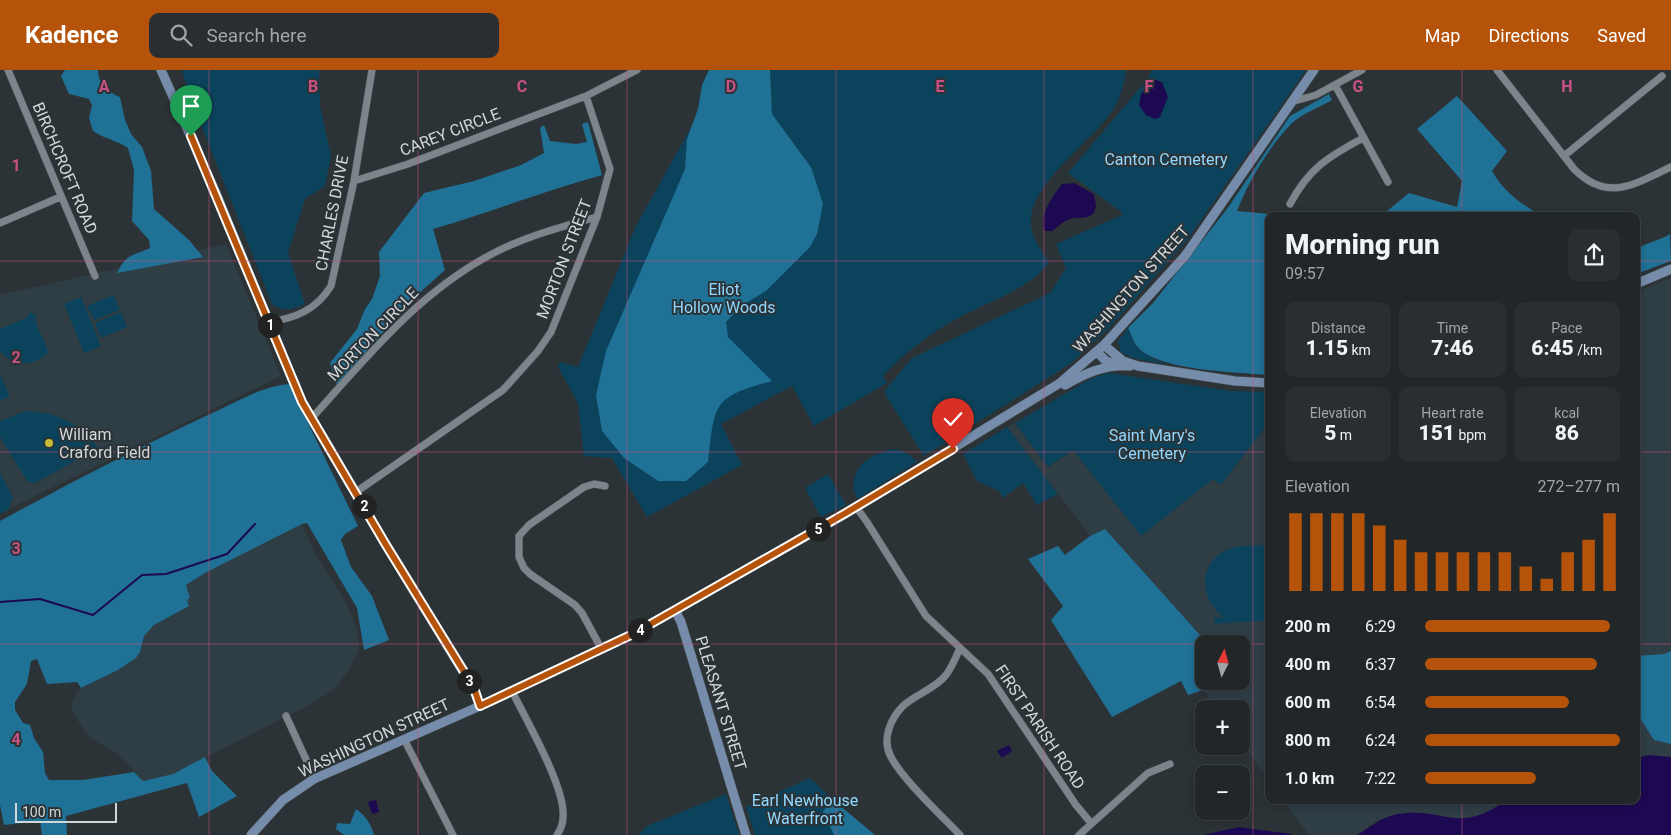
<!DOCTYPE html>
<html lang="en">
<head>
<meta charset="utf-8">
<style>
  :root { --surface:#212629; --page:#292e31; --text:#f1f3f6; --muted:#a2a5a8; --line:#3e4346; --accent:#b45309 }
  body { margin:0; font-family:Roboto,sans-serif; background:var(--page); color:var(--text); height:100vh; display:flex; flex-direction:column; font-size:19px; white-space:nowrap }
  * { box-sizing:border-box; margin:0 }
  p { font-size:16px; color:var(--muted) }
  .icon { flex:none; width:28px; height:28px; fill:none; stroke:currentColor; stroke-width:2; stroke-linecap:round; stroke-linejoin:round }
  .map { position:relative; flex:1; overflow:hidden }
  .panel { position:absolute; left:1265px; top:142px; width:375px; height:592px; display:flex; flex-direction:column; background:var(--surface); border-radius:10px; box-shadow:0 2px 8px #0003,0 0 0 1px var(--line) }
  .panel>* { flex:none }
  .needle { width:32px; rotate:6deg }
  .fabs { position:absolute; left:1195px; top:565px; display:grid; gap:10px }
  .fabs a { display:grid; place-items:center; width:55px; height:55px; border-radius:10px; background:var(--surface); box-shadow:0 2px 8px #0003,0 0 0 1px var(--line); font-size:25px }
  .scale { position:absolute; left:15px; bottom:12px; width:102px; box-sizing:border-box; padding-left:5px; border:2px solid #d2d7da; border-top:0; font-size:14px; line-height:18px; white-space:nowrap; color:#d2d7da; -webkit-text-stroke:4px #2c3337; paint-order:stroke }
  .pin { position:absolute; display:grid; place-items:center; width:42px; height:42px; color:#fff; margin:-51px -21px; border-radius:50% 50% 50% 0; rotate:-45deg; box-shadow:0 0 5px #0007 }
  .pin .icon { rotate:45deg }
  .km { position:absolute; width:25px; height:25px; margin:-12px; border-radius:50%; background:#222; color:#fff; font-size:14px; line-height:25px; text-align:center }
  .round { display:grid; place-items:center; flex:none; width:52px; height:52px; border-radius:10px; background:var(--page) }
  .headline { display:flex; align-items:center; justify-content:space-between; height:85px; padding:0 20px }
  h1 { font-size:28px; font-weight:800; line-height:38px }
  .metrics { display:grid; grid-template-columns:repeat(3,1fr); gap:8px; height:85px; padding:5px 20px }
  .metrics div { display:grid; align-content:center; border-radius:10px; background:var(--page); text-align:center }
  .metrics b { font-size:21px; font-weight:800 }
  .metrics small { font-size:14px; font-weight:400 }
  .metrics p { font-size:14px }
  .chart { height:140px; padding:10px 20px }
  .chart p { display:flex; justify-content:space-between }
  .chart svg { width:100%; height:90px; margin-top:5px; stroke:var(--accent); stroke-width:6 }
  ul { padding:0 20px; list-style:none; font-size:16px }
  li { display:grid; grid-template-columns:80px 60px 1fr; align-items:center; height:38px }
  li i { height:12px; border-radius:6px; background:var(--accent) }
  header { display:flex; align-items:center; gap:30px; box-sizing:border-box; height:70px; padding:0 25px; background:var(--accent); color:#fff }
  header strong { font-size:24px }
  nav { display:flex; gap:28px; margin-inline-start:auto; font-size:18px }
  .search { width:350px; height:45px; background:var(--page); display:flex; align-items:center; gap:12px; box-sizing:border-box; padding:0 18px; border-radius:10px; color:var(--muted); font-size:19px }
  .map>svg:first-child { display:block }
  .built { fill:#2f3d45; fill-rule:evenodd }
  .green { fill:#0c435c }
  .forest { fill:#1f7196 }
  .water { fill:#1d0952 }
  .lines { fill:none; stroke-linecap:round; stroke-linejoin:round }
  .stream { stroke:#1d0952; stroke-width:2 }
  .minor-casing { stroke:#495053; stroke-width:8 }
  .secondary-casing { stroke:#495053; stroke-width:10 }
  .minor { stroke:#7c858a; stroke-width:7 }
  .secondary { stroke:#758caa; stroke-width:9 }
  .route-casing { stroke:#fff; stroke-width:10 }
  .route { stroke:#b45309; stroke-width:6 }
  .grid { fill:none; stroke:#c75181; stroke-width:1; stroke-opacity:0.55 }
  .poi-dot { fill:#c7bb3b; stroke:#2c3337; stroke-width:2 }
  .labels { text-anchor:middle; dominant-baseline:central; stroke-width:4; stroke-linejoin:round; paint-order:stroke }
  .street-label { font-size:16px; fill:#d2d7da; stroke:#2c3337 }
  .park-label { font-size:16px; fill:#90d8ff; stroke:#2c3337 }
  .poi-label { font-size:16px; fill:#d2d7da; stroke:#2c3337; text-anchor:start }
  .grid-label { font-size:16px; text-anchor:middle; font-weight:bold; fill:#c75181; stroke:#2c3337; stroke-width:4; stroke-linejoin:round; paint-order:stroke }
</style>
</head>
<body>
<header>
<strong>Kadence</strong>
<div class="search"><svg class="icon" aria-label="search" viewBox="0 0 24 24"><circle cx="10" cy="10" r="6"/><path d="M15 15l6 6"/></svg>Search here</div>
<nav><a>Map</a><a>Directions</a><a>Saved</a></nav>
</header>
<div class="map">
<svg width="1671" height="765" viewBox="0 0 1671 765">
  <rect width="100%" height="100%" fill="#2c3337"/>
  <path class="built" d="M226,174l55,132 -281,137v-218z
    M1671,208v479l-22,-2 -13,3v-466z
    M1269,352v358l-28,-38v-33h-24l-72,-101 -138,-181 8,-4 33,44 25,-17 68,85 72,-56 8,6zM1204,574h37v37h-37z
    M302,454l13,29 30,48 12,27 2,20 -7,16 -15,23 -26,17 -138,70 -30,7 -26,-28 -25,-14 -8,-8 -11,-19 -2,-7 5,-12 5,-5 37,-18 18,-12 4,-6 4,-16 10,-11 35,-19 -3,-6v-15l19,-12z
    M1284,731h221l-16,12 -21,6 -27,-1 -20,-5 -43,7 -21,15h-48z"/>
  <path class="green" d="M182,0h137l1,36 11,50 -6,30 -20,13 -17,54 17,51c-11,5 -22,9 -33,0l-82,-207z
    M723,0l18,38 71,60 -40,-54 -2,-44h356c-2,14 -5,27 -13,40 -21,32 -86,74 -82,116 1,13 12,26 18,37 -22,27 -57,37 -87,53 -29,15 -57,36 -79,60l4,7 -73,43 -22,-40 -71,38 21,41 -95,52 -35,-59 -28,-2 -6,-53 -20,-36 2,-5 18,5 58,-141z
    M1151,0h155l-119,170 -78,88 -39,36 -146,92 -39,-62 1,-5 26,-31 138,-65 16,-25 -10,-24 68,-30 -56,-41 82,-97z
    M114,225l6,15 -26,10 -7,-14z
    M81,227l20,49 -17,7 -20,-49z
    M30,242l6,3c-2,13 10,24 12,38 -16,14 -34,14 -48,-2v-22l28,-12z
    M121,242l6,15 -26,11 -6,-15z
    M1128,258l9,19 18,13 15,5 -38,-7 -11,-6 -3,-11z
    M1108,303l123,18 38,1v30l-48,63 -8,-6 -72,57 -68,-86 -25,17 -33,-44 75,-44z
    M0,304l10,22 -10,5z
    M25,341c34,2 52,10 73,37l-63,35 -8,-2 -27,-44v-16z
    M1007,357l51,67 -21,11 -14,-22 -20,15 -4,-7 -22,-10 -14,-27z
    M894,379c10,1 16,5 23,13l-60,37c-12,-29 11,-45 37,-50z
    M0,403l13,24 -5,13 -8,4z
    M828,404l18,31 -25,12 -16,-29z
    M1269,475v75l-54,4 -1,-6 10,-1c-24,-16 -27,-53 2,-67 13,-6 29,-4 43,-5z
    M810,708l60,57h-115l-9,-28z
    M726,724l13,41h-100l8,-9z"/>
  <path class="forest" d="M65,0h33c0,14 10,22 22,27l5,23 6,14 11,13 9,24 3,38 35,31 14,17 -86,16c10,-20 14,-16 33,-25l-1,-8 -17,-19 2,-51 -6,-22c-12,-8 -23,-9 -35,-17l-4,-13 3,-13 -3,-6 -20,-5 -8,-18z
    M709,0h61l2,44 39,53 12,37 -6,30 -7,13 -44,44 -25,15 -15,16 2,15 44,44c-60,16 -57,22 -64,81l-22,19h-28l-34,-23 -22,-27 -6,-36 10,-44 79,-182 2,-30 11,-30 4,-24z
    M1329,24l3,6c-12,7 -30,14 -40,23 -22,22 -44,59 -55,88l32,3 2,2h-2v159c-33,-3 -114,-4 -133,-30 -3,-4 -5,-12 -8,-17l25,-25 74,-94 63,-93z
    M1457,26l50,55 -15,20c12,21 29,33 50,45h-161l28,-23 48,14 5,-26 -45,-52z
    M588,52l14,53c-57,16 -112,37 -169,54l12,41 -38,34 -70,82 -7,-23 27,-34 8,-20 7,-10 8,-23 -1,-24 45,-59 50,-12 47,-16 23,-12 -4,-25 4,-3 6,16 26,3 11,-2 -5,-18z
    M1670,164l1,27 -35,13v-24c8,-7 23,-9 34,-16z
    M289,314l69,142 -13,8 -4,6 10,27 21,29 17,44 -25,10 -7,-42 -50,-85 -5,1 -97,49 -19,12 4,13 -3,2 2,6 -35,19 -10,11 -4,16 -4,6 -18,12 -37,18 -4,-6 -30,2 -10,-25 -6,2 -4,23 -12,18v8l8,13 7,2 4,13 9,14 2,21 4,7h34l51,-8 9,9 30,-7 32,-17 7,14 25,25 -38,21 -12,-34 -121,33 1,19h-25l-2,-14 -36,4 -4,-20v-284c68,-37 137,-73 208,-106 25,-11 53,-29 81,-31z
    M1105,459l103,115h-4v37h27l-43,14 -7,-14 -69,36 -61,-97 12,-14 -35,-47 30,-13 7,9 25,-19z
    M1671,581v93l-17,-4 -18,-28v-56l28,-2z
    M832,729l43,36h-41l-11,-23z
    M356,739c9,6 15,15 18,26h-30l-8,-6 1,-6 13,1z"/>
  <path class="water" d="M1153,9l9,3 6,15 -8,20 -5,2 -9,-4 -7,-10 2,-11z
    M1074,113l20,11 2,12 -2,7c-7,7 -16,3 -24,6 -8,3 -12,8 -18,12h-7c-7,-15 8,-35 17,-47z
    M1009,675l3,6 -10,7 -5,-7z
    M1649,685l22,2v78h-314c14,-8 24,-18 41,-21 47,-7 59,21 107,-13h131v-43z
    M376,730l3,12 -7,2 -4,-12z
    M1239,757l52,7 2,1h-90z"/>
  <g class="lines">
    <path class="stream" d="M0,532l40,-3 53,16 49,-40 24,-1 61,-20 28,-30"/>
    <defs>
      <path id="minor" d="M8,0l87,206
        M1497,0l77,99c34,34 60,15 97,-2
        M1335,15l53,97
        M1291,32l25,-7 46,-25
        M1564,86l98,-80
        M354,111l54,-17 178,-68 51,-26
        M1290,134c19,-36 38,-47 73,-66
        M0,153l60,-26
        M269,252c27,-4 47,-12 62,-36l23,-105 18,-111
        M311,349c55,-61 106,-125 179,-164 33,-18 71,-28 107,-38
        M356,422l147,-102 35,-39 13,-19 46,-115 13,-48 -24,-73
        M856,437l11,15 59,94 62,58 88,131 15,18
        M602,580l-20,-37 -7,-8 -45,-31 -6,-6 -5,-11v-21l10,-11 55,-38 10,-3 11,2
        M512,621c14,29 54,97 51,126 0,7 -2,12 -6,18
        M286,646l29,63
        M404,669l49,96
        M960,765c-18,-19 -60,-58 -70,-80 -8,-17 1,-37 13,-49 13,-12 32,-17 43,-31 6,-8 10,-18 14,-27
        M1079,765l69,-62 22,-9"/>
      <path id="secondary" d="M161,0l54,121 87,211 84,143 87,143 7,18
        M1636,214l35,-15
        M1104,275l19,16 15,5 97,15 34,2
        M1097,282l9,9 11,3
        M1065,315c21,-12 40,-21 65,-19
        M675,540l6,12 65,213
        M251,765l32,-35 31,-21 166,-73 153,-72 212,-120 215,-131 44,-38 81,-89 129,-186"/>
    </defs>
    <use href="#minor" class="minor-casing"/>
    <use href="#secondary" class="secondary-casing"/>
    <use href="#minor" class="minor"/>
    <use href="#secondary" class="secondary"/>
  </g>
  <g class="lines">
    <defs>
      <path id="route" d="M191,66l111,266 84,143 88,143 6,18 153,-72 211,-120 109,-65"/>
    </defs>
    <use href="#route" class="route-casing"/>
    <use href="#route" class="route"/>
  </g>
  <path class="grid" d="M209,0v765M418,0v765M627,0v765M836,0v765M1044,0v765M1253,0v765M1462,0v146M0,191h1269M1636,191h35M0,382h1269M1636,382h35M0,574h1204M1204,574h37M1241,574h28M1636,574h35M1462,731v34"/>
  <circle class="poi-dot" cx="49" cy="373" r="5"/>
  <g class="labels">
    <g class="street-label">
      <text transform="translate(450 62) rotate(-21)">CAREY CIRCLE</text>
      <text transform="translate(65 98) rotate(67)">BIRCHCROFT ROAD</text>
      <text transform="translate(332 143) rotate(-79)">CHARLES DRIVE</text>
      <text transform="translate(564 189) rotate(-69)">MORTON STREET</text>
      <text transform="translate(1131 219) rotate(-48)">WASHINGTON STREET</text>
      <text transform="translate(373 264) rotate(-46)">MORTON CIRCLE</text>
      <text transform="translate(721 633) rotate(73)">PLEASANT STREET</text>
      <text transform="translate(1040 657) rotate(56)">FIRST PARISH ROAD</text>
      <text transform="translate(374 668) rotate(-25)">WASHINGTON STREET</text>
    </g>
    <g class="park-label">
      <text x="1166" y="89">Canton Cemetery</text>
      <text x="724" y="219">Eliot<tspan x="724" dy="18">Hollow Woods</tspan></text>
      <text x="1152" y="365">Saint Mary's<tspan x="1152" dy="18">Cemetery</tspan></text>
      <text x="805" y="730">Earl Newhouse<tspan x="805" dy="18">Waterfront</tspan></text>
    </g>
    <g class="poi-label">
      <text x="59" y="364">William<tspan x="59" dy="18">Craford Field</tspan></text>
    </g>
  </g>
  <g class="grid-label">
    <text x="104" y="22">A</text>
    <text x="313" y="22">B</text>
    <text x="522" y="22">C</text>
    <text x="731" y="22">D</text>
    <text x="940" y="22">E</text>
    <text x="1149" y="22">F</text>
    <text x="1358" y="22">G</text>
    <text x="1567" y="22">H</text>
    <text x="16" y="101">1</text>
    <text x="16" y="293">2</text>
    <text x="16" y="484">3</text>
    <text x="16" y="675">4</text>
  </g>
</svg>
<div class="fabs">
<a><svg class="needle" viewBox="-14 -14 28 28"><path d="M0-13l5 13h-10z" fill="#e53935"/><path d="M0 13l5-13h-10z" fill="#a2a5a8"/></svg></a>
<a>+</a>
<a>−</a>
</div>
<div class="scale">100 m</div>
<div class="pin" style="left:191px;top:66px;background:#1e9e55"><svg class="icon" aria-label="arrive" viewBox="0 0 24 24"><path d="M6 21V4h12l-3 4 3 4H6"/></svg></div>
<div class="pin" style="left:953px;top:379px;background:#d93025"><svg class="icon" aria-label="check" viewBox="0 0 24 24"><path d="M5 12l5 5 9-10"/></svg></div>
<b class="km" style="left:270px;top:255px">1</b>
<b class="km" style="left:364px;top:436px">2</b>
<b class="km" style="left:469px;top:611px">3</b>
<b class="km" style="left:640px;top:560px">4</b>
<b class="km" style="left:818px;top:459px">5</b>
<section class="panel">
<div class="headline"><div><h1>Morning run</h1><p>09:57</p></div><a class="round"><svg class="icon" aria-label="share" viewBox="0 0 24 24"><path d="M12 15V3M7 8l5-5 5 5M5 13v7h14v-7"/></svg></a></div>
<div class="metrics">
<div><p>Distance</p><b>1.15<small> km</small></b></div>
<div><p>Time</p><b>7:46</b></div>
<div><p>Pace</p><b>6:45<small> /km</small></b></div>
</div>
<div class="metrics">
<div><p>Elevation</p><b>5<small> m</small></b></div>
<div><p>Heart rate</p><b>151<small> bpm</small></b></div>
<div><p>kcal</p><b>86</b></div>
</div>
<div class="chart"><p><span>Elevation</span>272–277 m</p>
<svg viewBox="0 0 160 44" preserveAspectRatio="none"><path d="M5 44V6M15 44V6M25 44V6M35 44V6M45 44V12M55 44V19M65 44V25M75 44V25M85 44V25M95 44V25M105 44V25M115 44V32M125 44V38M135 44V25M145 44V19M155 44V6"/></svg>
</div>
<ul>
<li><b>200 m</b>6:29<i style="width:95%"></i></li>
<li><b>400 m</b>6:37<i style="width:88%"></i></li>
<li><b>600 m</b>6:54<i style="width:74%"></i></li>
<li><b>800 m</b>6:24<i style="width:100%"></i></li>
<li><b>1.0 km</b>7:22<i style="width:57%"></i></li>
</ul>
</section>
</div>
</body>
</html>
